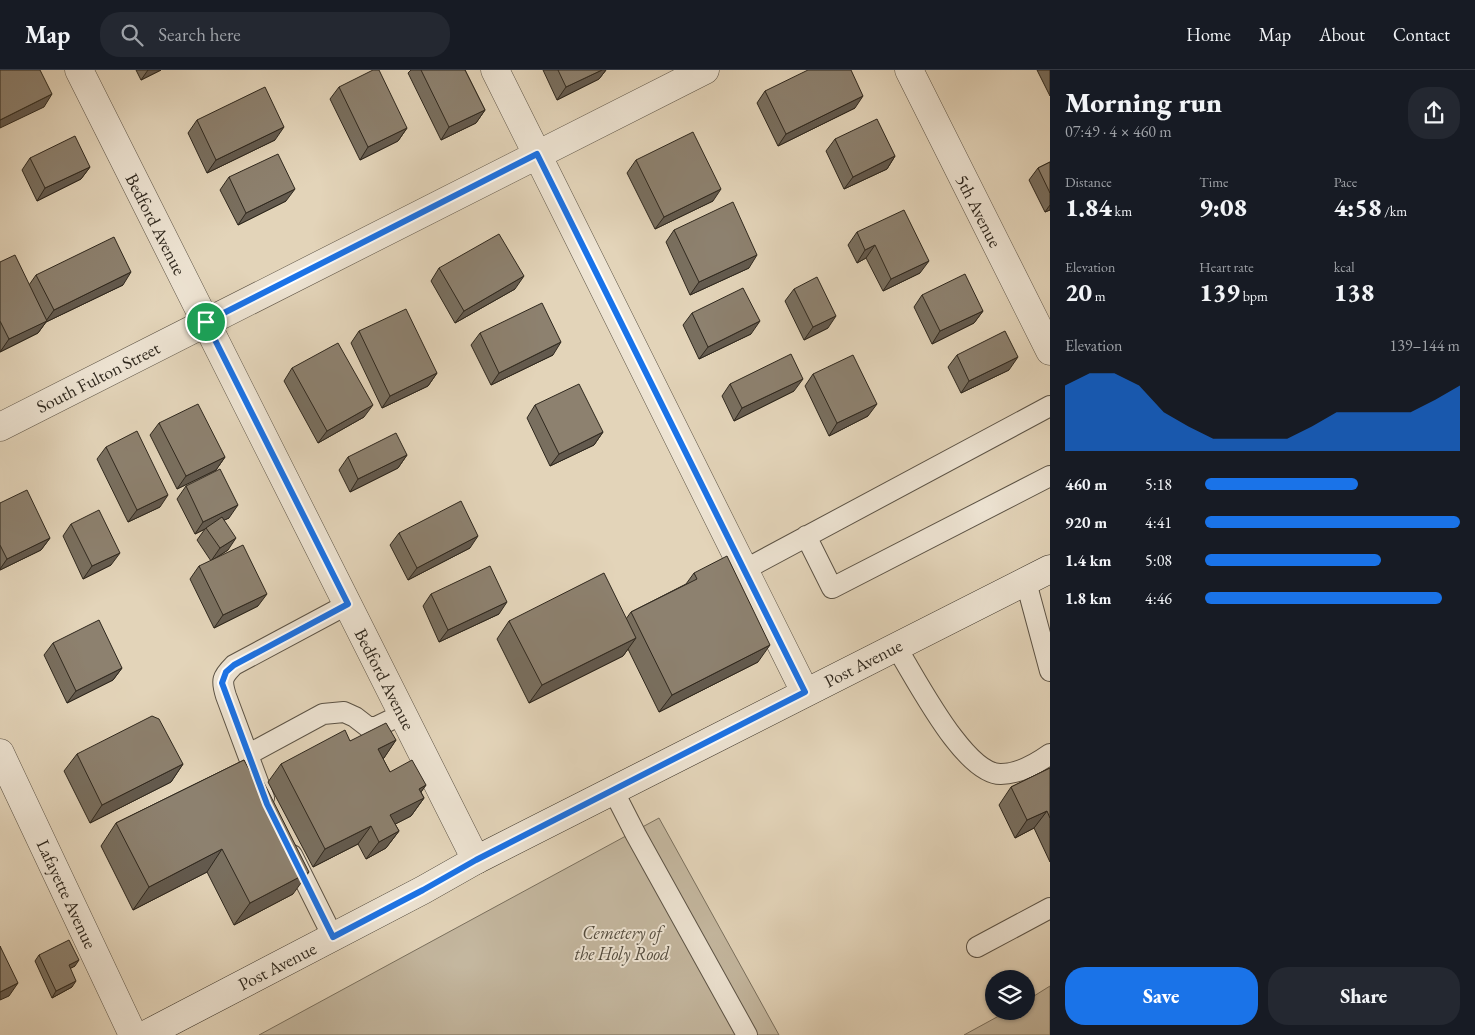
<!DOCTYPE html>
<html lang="en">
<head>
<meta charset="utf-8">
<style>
  :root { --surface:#171b24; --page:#242831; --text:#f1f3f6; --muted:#9ea1a6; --line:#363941; --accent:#1a73e8 }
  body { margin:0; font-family:"EB Garamond",serif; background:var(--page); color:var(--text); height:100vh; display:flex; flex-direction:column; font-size:19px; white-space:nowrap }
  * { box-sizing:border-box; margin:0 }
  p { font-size:16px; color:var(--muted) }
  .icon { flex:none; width:28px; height:28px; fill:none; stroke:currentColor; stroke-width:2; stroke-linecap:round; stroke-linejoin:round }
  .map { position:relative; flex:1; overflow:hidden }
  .drawer { display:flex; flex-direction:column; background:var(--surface); width:425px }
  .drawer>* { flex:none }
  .fabs { position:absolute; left:985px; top:900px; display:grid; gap:10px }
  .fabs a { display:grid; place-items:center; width:50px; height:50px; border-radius:50%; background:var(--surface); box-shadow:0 1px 4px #0004; font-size:25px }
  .pin { position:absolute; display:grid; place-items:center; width:42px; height:42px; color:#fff; margin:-21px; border:2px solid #fff; border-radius:50%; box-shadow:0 1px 5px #0007 }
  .round { display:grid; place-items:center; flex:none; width:52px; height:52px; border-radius:20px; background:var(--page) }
  .headline { display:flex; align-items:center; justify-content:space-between; height:85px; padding:0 15px }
  h1 { font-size:28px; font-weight:800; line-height:38px }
  .metrics { display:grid; grid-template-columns:repeat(3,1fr); gap:8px; height:85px; padding:5px 15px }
  .metrics div { display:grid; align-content:center }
  .metrics b { font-size:25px; font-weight:800 }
  .metrics small { font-size:14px; font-weight:400 }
  .metrics p { font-size:14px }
  .chart { height:140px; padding:10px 15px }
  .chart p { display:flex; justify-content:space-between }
  .chart svg { width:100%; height:90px; margin-top:5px; fill:var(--accent); opacity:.7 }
  .primary-button { display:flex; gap:10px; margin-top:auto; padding:10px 15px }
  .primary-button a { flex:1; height:58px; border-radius:20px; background:var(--accent); color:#fff; font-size:20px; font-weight:800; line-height:58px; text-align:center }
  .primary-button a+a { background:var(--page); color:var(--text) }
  ul { padding:0 15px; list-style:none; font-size:16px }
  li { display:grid; grid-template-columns:80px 60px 1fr; align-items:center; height:38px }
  li i { height:12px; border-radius:6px; background:var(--accent) }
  header { display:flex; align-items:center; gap:30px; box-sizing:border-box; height:70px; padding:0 25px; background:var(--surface); border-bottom:1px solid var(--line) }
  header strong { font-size:24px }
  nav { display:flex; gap:28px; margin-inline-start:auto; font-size:18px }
  .search { width:350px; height:45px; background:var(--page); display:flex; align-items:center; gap:12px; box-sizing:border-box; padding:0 18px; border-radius:20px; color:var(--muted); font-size:19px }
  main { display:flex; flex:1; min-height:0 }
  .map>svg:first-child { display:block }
  .green { fill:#c4b79f; stroke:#7a705e }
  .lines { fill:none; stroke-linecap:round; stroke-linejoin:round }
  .lane-casing { stroke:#5c5345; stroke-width:22 }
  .street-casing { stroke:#5c5345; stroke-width:29 }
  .secondary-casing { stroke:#2f281e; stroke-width:29 }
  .lane { stroke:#ede3d2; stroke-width:20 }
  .street { stroke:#ede3d2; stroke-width:28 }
  .secondary { stroke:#ede3d2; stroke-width:28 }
  .wall { fill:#796f5f; stroke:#2f281e }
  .shaded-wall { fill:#635a4e; stroke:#2f281e }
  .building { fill:#8d816f; stroke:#2f281e }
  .route-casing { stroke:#fff; stroke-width:10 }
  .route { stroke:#1a73e8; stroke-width:6 }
  .labels { text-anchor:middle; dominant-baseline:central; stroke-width:4; stroke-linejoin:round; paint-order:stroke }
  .street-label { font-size:18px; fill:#2f281e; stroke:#ede3d2 }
  .park-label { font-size:18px; font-style:italic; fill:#544c3e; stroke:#ede3d2 }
</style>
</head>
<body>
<header>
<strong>Map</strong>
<div class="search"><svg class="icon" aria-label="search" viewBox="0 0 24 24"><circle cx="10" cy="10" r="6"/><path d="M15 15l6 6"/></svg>Search here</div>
<nav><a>Home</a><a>Map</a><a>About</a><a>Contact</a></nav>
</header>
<main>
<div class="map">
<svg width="1050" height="965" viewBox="0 0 1050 965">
  <rect width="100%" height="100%" fill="#e3d4b9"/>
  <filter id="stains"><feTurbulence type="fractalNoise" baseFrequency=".004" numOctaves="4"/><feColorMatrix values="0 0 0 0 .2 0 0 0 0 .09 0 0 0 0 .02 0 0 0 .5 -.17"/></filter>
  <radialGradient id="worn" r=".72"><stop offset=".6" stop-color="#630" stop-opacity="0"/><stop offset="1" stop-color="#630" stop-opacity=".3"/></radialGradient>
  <path class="green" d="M659,748l120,217h-520z
    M1050,916v49h-86l44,-24h18v-10z"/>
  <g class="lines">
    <defs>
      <path id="lane" d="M806,466l26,52 218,-112
        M744,500l306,-164
        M1026,512l24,89
        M896,577c19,29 68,128 105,127 18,0 35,-10 49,-20
        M249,684l74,-40 21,-2 11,5 13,10h8l27,-13
        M613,720l23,45 111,200
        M264,728l-38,-102c-5,-16 -4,-19 8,-31l114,-61
        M292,785l41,82
        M977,877l73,-39"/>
      <path id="street" d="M79,0l397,790
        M495,0l310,622
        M909,0l141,281
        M0,357l705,-357
        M0,683l133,282"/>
      <path id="secondary" d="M145,965l278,-145 53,-30 574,-291"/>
    </defs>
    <use href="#lane" class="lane-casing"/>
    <use href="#street" class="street-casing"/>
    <use href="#secondary" class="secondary-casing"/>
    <use href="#lane" class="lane"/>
    <use href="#street" class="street"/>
    <use href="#secondary" class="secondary"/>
  </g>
  <path class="wall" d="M136,0h25l-20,10z
    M411,0h54l20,40 -9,13 -35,17 -33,-67z
    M543,0h63l-7,9 -42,21z
    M1037,0h13v26z
    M339,17l68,41 -9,13 -38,19 -30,-61z
    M765,21l90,17 -77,38 -21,-43z
    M197,50l78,20 -68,33 -19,-40z
    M835,69l60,17 -8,13 -43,20 -18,-38z
    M30,88l60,9 -9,12 -44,22 -15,-31z
    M636,90l77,41 -58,28 -28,-56z
    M1050,92v48l-5,2 -16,-32 9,-12z
    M229,107l57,24 -48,24 -18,-35z
    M674,160l75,38 -59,27 -24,-53z
    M857,162l63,41 -37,18 -17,-33 -9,5 -9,-18z
    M0,192l29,23 7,-10 87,10 -77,37 -8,11 -38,19z
    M439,198l76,21 -60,34 -24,-42z
    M794,219l34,39 -24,12 -19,-39z
    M922,225l61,16 -9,12 -42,21 -18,-37z
    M692,243l59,21 -52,25 -16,-34z
    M359,261l78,42 -9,13 -46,22 -31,-65z
    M480,263l73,22 -62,30 -20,-40z
    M957,285l52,15 -48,23 -13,-26z
    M292,298l72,49 -46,26 -34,-62z
    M813,304l55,42 -39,20 -24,-50z
    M730,314l64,7 -60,30 -12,-25z
    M535,335l68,27 -9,13 -44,21 -23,-48z
    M159,353l66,34 -9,13 -39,19 -27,-54z
    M106,377l54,60 -32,15 -31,-63z
    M407,385l-9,13 -48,24 -11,-22 9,-13z
    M186,416l43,32 -5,2 4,30 -17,11 -14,-21 8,-11 -10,5 -18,-35z
    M0,433l50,35 -9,12 -41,20z
    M71,454l40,41 -28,14 -20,-43z
    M399,463l71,15 -62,32 -18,-35z
    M199,496l59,40 -44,22 -24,-49z
    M694,503l64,89 -99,50 -31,-63 -5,7 -94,47 -32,-64 12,-18 117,-2 5,-7 55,-28z
    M431,524l68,20 -60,28 -16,-36z
    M53,573l69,25 -9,12 -46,23 -23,-48z
    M396,670l-13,19 7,13 36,13 -5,7 3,6 -13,18 -16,8 4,7 -13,17 -20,11 -8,-15 -45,23 -45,-85 13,-18 69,-23z
    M77,684l106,10 -12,18 -81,41 -26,-52z
    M244,690l49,134 -59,31 -27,-53 -74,38 -32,-64 15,-23z
    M1050,698v94l-16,-34 -19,10 -16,-33 12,-18z
    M39,885l36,11 -5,2 2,19 -20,11 -17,-37z"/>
  <path class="shaded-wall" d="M148,0h13l-20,10z
    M602,0h4l-7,9 -42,21 9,-13z
    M52,24l-8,13 -44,21v-8z
    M863,26l-8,12 -77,38 8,-12z
    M485,40l-9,13 -35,17 8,-13z
    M284,57l-9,13 -68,33 9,-13z
    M407,58l-9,13 -38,19 8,-13z
    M895,86l-8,13 -43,20 9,-12z
    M90,97l-9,12 -44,22 8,-13z
    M295,119l-9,12 -48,24 8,-12z
    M721,119l-8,12 -58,28 9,-12z
    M1050,135v5l-5,2z
    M875,175l-9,13 -9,5 8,-13z
    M757,185l-8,13 -59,27 9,-13z
    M929,191l-9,12 -37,18 8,-12z
    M131,202l-8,13 -77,37 -8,11 -38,19 9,-13 37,-18 8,-11z
    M524,206l-9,13 -60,34 9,-12z
    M983,241l-9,12 -42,21 8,-13z
    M836,246l-8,12 -24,12 9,-13z
    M760,251l-9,13 -52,25 9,-12z
    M561,272l-8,13 -62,30 8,-12z
    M1018,287l-9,13 -48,23 8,-12z
    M437,303l-9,13 -46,22 8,-12z
    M803,309l-9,12 -60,30 8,-13z
    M877,334l-9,12 -39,20 8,-13z
    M373,335l-9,12 -46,26 9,-12z
    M603,362l-9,13 -44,21 9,-12z
    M407,385l-9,13 -48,24 8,-13z
    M225,387l-9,13 -39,19 9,-13z
    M168,425l-8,12 -32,15 9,-12z
    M238,435l-9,13 -22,10h-1l-1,1 -10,5 8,-12z
    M478,466l-8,12 -62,32 9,-12z
    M50,468l-9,12 -41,20v-1l7,-10z
    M236,468l-8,12 -17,11 9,-13z
    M120,483l-9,12 -28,14 9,-13z
    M267,524l-9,12 -44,22 9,-13z
    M507,532l-8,12 -60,28 9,-12z
    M636,568l-13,18 -94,47 13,-18z
    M770,575l-12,17 -99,50 13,-17z
    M122,598l-9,12 -46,23 9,-12z
    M396,670l-12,18 -18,9 12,-18z
    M183,694l-12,18 -81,41 12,-18z
    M426,715l-13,18 11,-5 -13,18 -33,17 12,-18 29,-26z
    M1047,741l-13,17 -19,10 12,-18z
    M371,756l-13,18 -45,23 12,-18z
    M399,761l-13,17 -20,11 13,-17z
    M222,779l-15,23 -74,38 16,-23z
    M309,802l-16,22 -59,31 16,-22z
    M79,890l-4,6 -11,6 5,-7z
    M76,911l-4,6 -20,11 4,-7z
    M18,913l-9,13 -9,4v-8z"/>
  <path class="building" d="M0,0h40l12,24 -52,26z
    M373,0h6l28,58 -39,19 -29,-60z
    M421,0h44l20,40 -36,17z
    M558,0h44l-36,17z
    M808,0h43l12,26 -77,38 -21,-43z
    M265,17l19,40 -68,33 -19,-40z
    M877,49l18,37 -42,21 -18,-38z
    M693,62l28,57 -57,28 -28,-57z
    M75,66l15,31 -45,21 -15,-30z
    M278,84l17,35 -49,24 -17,-36z
    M1050,92v31l-12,-25z
    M733,132l24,53 -58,27 -25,-52z
    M904,140l25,51 -38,18 -16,-34 -10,5 -8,-18z
    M499,164l25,42 -60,35 -25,-43z
    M114,167l17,35 -77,38 -18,-35z
    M15,185l32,66 -38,18 -9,-18v-59z
    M965,204l18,37 -43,20 -18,-36z
    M817,207l19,39 -23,11 -19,-38z
    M743,218l17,33 -52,26 -16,-34z
    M542,233l19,39 -62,31 -19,-40z
    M406,239l31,64 -47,23 -31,-65z
    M1005,261l13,26 -49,24 -12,-26z
    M338,273l35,62 -46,26 -35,-63z
    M791,284l12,25 -61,29 -12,-24z
    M853,285l24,49 -40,19 -24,-49z
    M579,314l24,48 -44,22 -24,-49z
    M198,334l27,53 -39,19 -27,-53z
    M137,361l31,64 -31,15 -31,-63z
    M396,363l11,22 -49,24 -10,-22z
    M220,399l18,36 -35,17 -17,-36z
    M27,420l23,48 -43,21 -7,-14v-42z
    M461,431l17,35 -61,32 -18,-35z
    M99,440l21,43 -28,13 -21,-42z
    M222,447l14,21 -16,10 -14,-20z
    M243,475l24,49 -44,21 -24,-49z
    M727,486l43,89 -98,50 -41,-83 66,-33 -3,-6z
    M490,496l17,36 -59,28 -17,-36z
    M604,503l32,65 -94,47 -33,-64z
    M99,550l23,48 -46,23 -23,-48z
    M152,646l7,3 24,45 -81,41 -25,-51z
    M386,653l10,17 -18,9 12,23 22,-12 14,25 -7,4 5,9 -34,17 9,16 -20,11 -8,-16 -46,23 -44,-85 64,-34 5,11z
    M244,690l8,15 6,-4 51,101 -59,31 -28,-54 -73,38 -33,-64z
    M1050,698v50l-3,-7 -20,9 -16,-33z
    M69,870l10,20 -10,5 7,16 -20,10 -17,-36z
    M0,876l18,37 -18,9z"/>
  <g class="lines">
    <defs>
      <path id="route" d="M537,84l268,538 -329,168 -53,30 -90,47 -66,-133 -45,-121 4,-11 8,-7 114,-61 -142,-282z"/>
    </defs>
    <use href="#route" class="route-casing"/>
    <use href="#route" class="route"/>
  </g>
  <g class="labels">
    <g class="street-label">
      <text transform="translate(979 141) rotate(63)">5th Avenue</text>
      <text transform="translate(156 154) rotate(63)">Bedford Avenue</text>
      <text transform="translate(98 307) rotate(-27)">South Fulton Street</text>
      <text transform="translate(863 593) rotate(-27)">Post Avenue</text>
      <text transform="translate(385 609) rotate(63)">Bedford Avenue</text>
      <text transform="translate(67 824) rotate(65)">Lafayette Avenue</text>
      <text transform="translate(277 896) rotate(-27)">Post Avenue</text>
    </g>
    <g class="park-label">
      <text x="622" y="862">Cemetery of<tspan x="622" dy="21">the Holy Rood</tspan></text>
    </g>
  </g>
  <rect width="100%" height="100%" filter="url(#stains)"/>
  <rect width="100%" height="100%" fill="url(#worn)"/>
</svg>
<div class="fabs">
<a><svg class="icon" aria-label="layers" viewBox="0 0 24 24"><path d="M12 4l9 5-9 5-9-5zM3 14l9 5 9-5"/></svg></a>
</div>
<div class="pin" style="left:206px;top:252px;background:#1e9e55"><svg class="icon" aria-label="arrive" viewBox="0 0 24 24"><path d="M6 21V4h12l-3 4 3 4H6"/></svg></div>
</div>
<section class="drawer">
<div class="headline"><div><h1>Morning run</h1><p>07:49 · 4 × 460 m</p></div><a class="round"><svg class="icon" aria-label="share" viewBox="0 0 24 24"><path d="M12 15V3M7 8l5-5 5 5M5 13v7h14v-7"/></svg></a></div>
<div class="metrics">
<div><p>Distance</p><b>1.84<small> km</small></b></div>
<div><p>Time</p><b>9:08</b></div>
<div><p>Pace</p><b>4:58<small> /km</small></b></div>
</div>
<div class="metrics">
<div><p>Elevation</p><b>20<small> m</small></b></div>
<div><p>Heart rate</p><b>139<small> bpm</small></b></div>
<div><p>kcal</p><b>138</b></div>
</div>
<div class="chart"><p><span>Elevation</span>139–144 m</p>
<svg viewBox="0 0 160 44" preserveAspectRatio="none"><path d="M0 44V12L10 6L20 6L30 12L40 25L50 32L60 38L70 38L80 38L90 38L100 32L110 25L120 25L130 25L140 25L150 19L160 12V44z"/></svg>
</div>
<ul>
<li><b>460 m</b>5:18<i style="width:60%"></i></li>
<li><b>920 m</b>4:41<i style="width:100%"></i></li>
<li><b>1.4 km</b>5:08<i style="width:69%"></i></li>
<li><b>1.8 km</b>4:46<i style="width:93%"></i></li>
</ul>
<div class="primary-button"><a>Save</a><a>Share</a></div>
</section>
</main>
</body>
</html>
